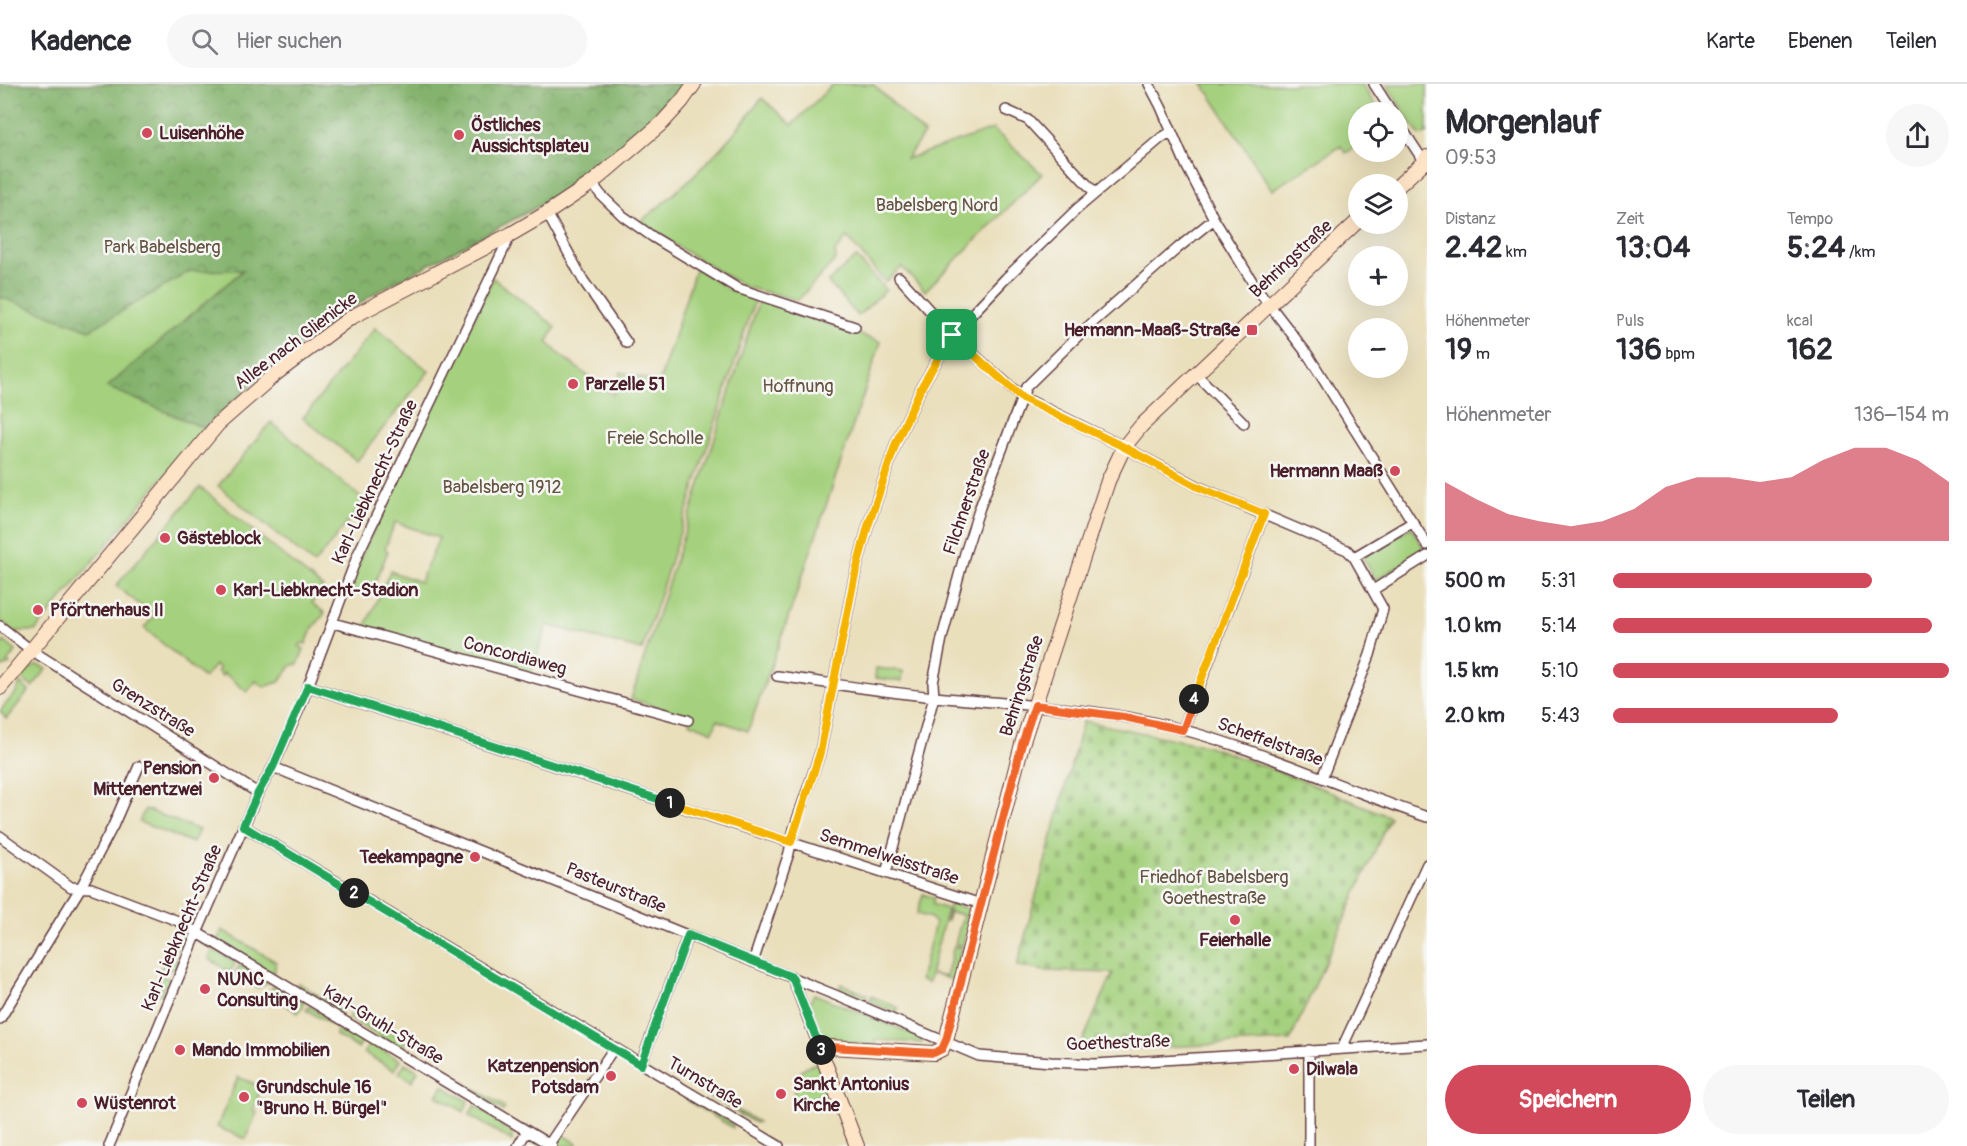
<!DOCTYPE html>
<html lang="de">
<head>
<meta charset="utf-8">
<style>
  :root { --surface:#fff; --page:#f7f7f7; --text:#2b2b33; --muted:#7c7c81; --line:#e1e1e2; --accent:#d1495b }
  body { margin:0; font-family:Pangolin,sans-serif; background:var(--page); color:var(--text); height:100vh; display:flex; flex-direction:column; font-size:22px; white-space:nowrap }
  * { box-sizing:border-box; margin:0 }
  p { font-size:20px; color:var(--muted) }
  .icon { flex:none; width:33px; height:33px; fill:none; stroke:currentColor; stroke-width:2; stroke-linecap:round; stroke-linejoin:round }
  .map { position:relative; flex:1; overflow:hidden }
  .side { display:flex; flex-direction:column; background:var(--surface); width:540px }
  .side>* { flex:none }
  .fabs { position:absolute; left:1348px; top:18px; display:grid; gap:12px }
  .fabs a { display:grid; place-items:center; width:60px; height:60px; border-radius:50%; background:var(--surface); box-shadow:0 6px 24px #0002; font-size:30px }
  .pin { position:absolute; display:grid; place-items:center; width:51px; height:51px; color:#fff; margin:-26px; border-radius:12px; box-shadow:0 3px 9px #0006 }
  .km { position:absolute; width:30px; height:30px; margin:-15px; border-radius:50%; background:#222; color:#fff; font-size:16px; line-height:30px; text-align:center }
  .round { display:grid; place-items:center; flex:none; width:63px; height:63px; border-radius:32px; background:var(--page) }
  .head { display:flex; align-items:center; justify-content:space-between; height:102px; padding:0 18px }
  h1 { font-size:33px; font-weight:700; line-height:45px }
  .figures { display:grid; grid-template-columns:repeat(3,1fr); gap:9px; height:102px; padding:6px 18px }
  .figures div { display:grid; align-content:center }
  .figures b { font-size:30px; font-weight:700 }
  .figures small { font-size:16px; font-weight:400 }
  .figures p { font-size:16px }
  .chart { height:168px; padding:12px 18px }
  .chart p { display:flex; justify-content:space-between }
  .chart svg { width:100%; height:108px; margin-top:6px; fill:var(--accent); opacity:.7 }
  .cta { display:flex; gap:12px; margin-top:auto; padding:12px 18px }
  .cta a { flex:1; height:69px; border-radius:36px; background:var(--accent); color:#fff; font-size:24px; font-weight:700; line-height:69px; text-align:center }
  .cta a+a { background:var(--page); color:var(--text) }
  ul { padding:0 18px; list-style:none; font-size:20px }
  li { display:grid; grid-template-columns:96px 72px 1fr; align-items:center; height:45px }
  li i { height:15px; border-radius:8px; background:var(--accent) }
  header { display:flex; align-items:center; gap:36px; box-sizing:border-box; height:84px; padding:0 30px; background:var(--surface); border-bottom:2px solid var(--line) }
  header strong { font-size:28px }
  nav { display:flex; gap:33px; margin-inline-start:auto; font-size:21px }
  .search { width:420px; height:54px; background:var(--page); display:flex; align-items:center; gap:15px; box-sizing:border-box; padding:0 21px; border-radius:33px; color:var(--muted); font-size:22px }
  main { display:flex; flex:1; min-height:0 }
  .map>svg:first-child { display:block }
  .green { fill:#a5d17e; stroke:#787854; stroke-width:1.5 }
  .forest { fill:url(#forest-crowns); stroke:#67694c; stroke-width:1.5 }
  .cemetery { fill:url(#cemetery-stones); stroke:#787854; stroke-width:1.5 }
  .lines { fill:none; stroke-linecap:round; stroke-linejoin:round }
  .street-casing { stroke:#623c41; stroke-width:12 }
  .secondary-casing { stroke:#623c41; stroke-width:16 }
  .street { stroke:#fff; stroke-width:9 }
  .secondary { stroke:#fee4c6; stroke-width:14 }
  .split-1-casing { stroke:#fff; stroke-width:12 }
  .split-2-casing { stroke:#fff; stroke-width:12 }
  .split-3-casing { stroke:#fff; stroke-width:12 }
  .split-4-casing { stroke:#fff; stroke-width:12 }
  .split-5-casing { stroke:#fff; stroke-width:12 }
  .split-1 { stroke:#f5b400; stroke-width:8 }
  .split-2 { stroke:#22a559; stroke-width:8 }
  .split-3 { stroke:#22a559; stroke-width:8 }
  .split-4 { stroke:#f0652b; stroke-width:8 }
  .split-5 { stroke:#f5b400; stroke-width:8 }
  .poi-dot { fill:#d1495b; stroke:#f6f6f2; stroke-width:2 }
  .labels { text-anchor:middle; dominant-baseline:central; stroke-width:5; stroke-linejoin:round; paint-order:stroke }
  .poi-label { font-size:18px; font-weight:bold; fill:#4a1f2b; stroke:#f6f6f2; text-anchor:start }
  .park-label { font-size:18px; fill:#655444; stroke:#f6f6f2 }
  .street-label { font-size:18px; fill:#4a1f2b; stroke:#f6f6f2 }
</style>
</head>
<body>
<header>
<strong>Kadence</strong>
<div class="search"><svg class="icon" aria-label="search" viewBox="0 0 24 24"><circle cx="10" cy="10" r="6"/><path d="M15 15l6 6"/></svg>Hier suchen</div>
<nav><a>Karte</a><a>Ebenen</a><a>Teilen</a></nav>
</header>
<main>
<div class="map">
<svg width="1427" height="1062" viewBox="0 0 1427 1062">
  <defs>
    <pattern id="forest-crowns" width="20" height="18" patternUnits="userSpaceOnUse" patternTransform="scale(1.5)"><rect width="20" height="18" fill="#84b36d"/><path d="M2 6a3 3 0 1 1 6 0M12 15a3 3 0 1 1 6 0" fill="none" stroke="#6e915a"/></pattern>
    <pattern id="cemetery-stones" width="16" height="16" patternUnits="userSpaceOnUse" patternTransform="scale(1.5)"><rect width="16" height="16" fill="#a5d17e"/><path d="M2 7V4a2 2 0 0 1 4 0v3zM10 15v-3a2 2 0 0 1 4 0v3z" fill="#90b36d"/></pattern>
  </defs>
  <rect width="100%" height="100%" fill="#f6f6f2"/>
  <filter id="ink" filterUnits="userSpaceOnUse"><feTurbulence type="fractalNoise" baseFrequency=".0167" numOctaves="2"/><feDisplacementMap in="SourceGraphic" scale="12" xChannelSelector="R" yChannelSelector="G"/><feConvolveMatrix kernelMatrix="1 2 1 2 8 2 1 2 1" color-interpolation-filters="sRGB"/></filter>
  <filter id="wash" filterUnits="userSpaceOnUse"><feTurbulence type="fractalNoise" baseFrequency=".008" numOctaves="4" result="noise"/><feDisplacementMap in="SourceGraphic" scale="24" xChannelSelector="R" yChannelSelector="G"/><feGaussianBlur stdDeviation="1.35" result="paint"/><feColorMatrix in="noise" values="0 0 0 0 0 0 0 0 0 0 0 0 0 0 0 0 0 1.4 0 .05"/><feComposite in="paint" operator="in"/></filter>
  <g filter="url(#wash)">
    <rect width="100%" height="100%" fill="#eadfbb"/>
    <path class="green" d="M0,0h684l-7,12 -58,53 -67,50 -177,94 -86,59 -85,76 -169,203h-21l-14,-11z
      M833,0h40l51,50 -18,25 87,-30 49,45 -117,117 -23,-24 -17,15 -38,-45 -12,15 1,7 -35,38 -4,3 -7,-2 -45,-11 -77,-46 -27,-20c45,-35 86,-76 121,-123l30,27z
      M1203,0h159l18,28h-21v32l-13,9 -5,-7 -69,44z
      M1386,0h41v50l-6,1 -4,-3z
      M856,173l30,33 -28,26 -30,-34z
      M696,183l32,22 27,10 -113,351 -95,-25 -16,49 -167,-44 26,-59 30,11 19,-44 -44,-16 -10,27 3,2 -19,47 -22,-11 146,-309 63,49 -9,15 12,12 54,41 8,-23 38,11z
      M759,216l122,42 -91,271 -42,118 -31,-11 -4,12 -24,-10 1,-5 -59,-18z
      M375,244l54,43 -72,90 -54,-43z
      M271,338l94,79 -51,63 -96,-78z
      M200,403l123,101 -11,15 13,10 -13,16 -6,15 -4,-1 -3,3 5,3 -6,15 -6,1 -13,17 -15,5 -8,-6 -9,11 -23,-19 -2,3 -5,-5 2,-2 -4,-4 -11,13 -60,-50 10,-12 -38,-30z
      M1411,443l14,23 -49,30 -14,-24z
      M4,557l12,10 -9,11 3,2 -10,4v-22z
      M38,581l9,4 -15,18 -11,-9 8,-9z
      M876,584l27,3 -1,10 -27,-3z
      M20,599l9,8 -23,28 -6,-8 17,-20z
      M145,725l54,21 -6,13 -54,-21z
      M923,810l11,4 -2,6 15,5 -19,74 -8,-3 15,-56 -4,-6 -14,-4z
      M950,819l18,6 2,4 -8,33 -7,-2 8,-29 -13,-3 -3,9h-1z
      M178,845l8,7 -3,10 2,1 -1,4 -8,-3 -2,6 -7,-2 7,-18h2z
      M222,846l54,32 -2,12 -57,-34z
      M954,862l7,2 -8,32 -21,-6 14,3z
      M213,865l23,13 -6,10 -21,-13z
      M166,871l13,6 -2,10 -8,-3 -3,6 -6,-3z
      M240,881l30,17 -13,6 -23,-14z
      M159,891l13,5 -2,6 -6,-1 -2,10 -10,-3z
      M298,899l44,27 -2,4 -44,-27z
      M841,900l26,11 -2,5 -26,-11z
      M274,901l31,18 -7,10 -30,-19z
      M814,910l109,44 -1,5 -46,-3v5l-47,-4 -10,-9 -10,-28z
      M871,912l28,12 -3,5 -27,-12z
      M309,922l27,16 -2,4 -28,-16z
      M353,925l9,6 -2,4 14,8 3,-4 29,17 -3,6 6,4 -2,3 -59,-35z
      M341,941l23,14 -6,9 -23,-13z
      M370,959l30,17 -6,10 -30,-17z
      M417,970l38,22 -2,4 -38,-22z
      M405,979l13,8 -6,10 -13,-8z
      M817,979l10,30 -34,11 2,-23 2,-1c3,-11 8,-14 20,-17z
      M238,993l24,10 -9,23 4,2 -11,27 -29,-12z
      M461,997l44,26 -2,4 -45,-27z
      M443,1002l25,15 -4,11 -27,-16z
      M706,1008l52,30 -3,1 -49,-28z
      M690,1014l43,26v4l-45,-27z
      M475,1021l28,17 -2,4 11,7v8l-43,-26z
      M562,1050l15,9 -1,3h-16l-4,-2z"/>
    <path class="forest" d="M0,0h684l-7,12 -58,53 -67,50 -177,94 -86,59 -85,76 -97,-41 136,-117 -53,1 -100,59 -90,-33z"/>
    <path class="cemetery" d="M1083,637l125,25 96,35 86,36 -100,224 -212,10 35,-78 -68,-2 -28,-5z"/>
  </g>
  <g filter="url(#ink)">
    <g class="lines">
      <defs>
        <path id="street" d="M1149,0l12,23 26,60 27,52 41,67 53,69 119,190
          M1374,0l18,28
          M1006,26l22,10 67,73
          M1398,38l28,43
          M592,99l9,12 22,21 30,21 84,51 118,39
          M547,129l36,67 44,63
          M899,193l53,58 70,62 102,50 75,40 148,63 7,7 29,52 -13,46 -48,123
          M1196,290l48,49
          M1354,473l59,-35
          M1373,506l54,-34
          M333,539l355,97
          M0,542l31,24 227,143
          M777,592c52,7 105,16 158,21 73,7 145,10 217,25 95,21 183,64 275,95
          M308,602l673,218
          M1183,646l81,-216
          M273,683l562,228 144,61 72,6 44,2 332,-20
          M243,742l536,320
          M0,752l71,51 20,1 87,33 374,225
          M886,789l48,-176 -1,-14 9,-45 23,-85 15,-46 46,-120 57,-56 95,-83 36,-29
          M753,878l36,-109 5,-24 26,-76 34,-174 14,-53 28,-83 26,-57 30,-51 54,-57 71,-69 84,-71 10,-6
          M792,893l28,73
          M0,935l81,-132 32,-61 26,-60
          M1342,964l85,-184
          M641,980l47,-129
          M549,1060l65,-96
          M109,1062l88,-213 61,-140 15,-26 28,-62 57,-151 153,-320
          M518,1062l9,-15
          M1309,1062v-96"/>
        <path id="secondary" d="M1398,102l26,-24 3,-5
          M0,604l218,-264 56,-49 76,-57 161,-84 36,-21 45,-30 70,-60 20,-22 12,-17
          M857,1062l-37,-96 10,-3 104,6 8,-4 4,-9 76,-296 86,-263 16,-34 17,-21 218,-206"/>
      </defs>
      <use href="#street" class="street-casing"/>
      <use href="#secondary" class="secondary-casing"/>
      <use href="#street" class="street"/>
      <use href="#secondary" class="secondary"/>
    </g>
  </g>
  <g class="lines" filter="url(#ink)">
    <defs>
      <path id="split-1" d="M670,719l121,39 29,-89 34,-174 14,-53 28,-83 26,-57 30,-51"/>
      <path id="split-2" d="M354,809l-111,-67 15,-33 15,-26 35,-81 362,117"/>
      <path id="split-3" d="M354,809l287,172 47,-130 104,42 29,73"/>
      <path id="split-4" d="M821,966l9,-3 104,6 8,-4 4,-9 76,-296 13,-39 89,12 59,13 11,-31"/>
      <path id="split-5" d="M952,251l70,63 102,49 74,40 66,27 -70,185"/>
    </defs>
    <use href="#split-1" class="split-1-casing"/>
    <use href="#split-2" class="split-2-casing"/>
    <use href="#split-3" class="split-3-casing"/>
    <use href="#split-4" class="split-4-casing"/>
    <use href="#split-5" class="split-5-casing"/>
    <use href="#split-1" class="split-1"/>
    <use href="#split-2" class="split-2"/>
    <use href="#split-3" class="split-3"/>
    <use href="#split-4" class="split-4"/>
    <use href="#split-5" class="split-5"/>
  </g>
  <g class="poi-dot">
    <circle cx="147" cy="49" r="6"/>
    <circle cx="459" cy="51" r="6"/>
    <rect x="1246" y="240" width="12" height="12" rx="3"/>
    <circle cx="573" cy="300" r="6"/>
    <circle cx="1395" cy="387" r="6"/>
    <circle cx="165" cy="454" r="6"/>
    <circle cx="221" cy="506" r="6"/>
    <circle cx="38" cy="526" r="6"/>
    <circle cx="214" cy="694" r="6"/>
    <circle cx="475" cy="773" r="6"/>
    <circle cx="1235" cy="836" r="6"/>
    <circle cx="205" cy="905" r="6"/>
    <circle cx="180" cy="966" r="6"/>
    <circle cx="1294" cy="985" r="6"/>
    <circle cx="611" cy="992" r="6"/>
    <circle cx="781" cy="1010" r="6"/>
    <circle cx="244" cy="1013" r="6"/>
    <circle cx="82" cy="1019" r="6"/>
  </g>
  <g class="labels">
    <g class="poi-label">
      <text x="471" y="41">Östliches<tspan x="471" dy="21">Aussichtsplateu</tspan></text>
      <text x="159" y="49">Luisenhöhe</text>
      <text x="1240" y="246" text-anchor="end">Hermann-Maaß-Straße</text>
      <text x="585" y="300">Parzelle 51</text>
      <text x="1383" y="387" text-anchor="end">Hermann Maaß</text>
      <text x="177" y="454">Gästeblock</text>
      <text x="233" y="506">Karl-Liebknecht-Stadion</text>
      <text x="50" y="526">Pförtnerhaus II</text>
      <text x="202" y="684" text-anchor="end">Pension<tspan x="202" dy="21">Mittenentzwei</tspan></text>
      <text x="463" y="773" text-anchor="end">Teekampagne</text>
      <text x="1235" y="856" text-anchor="middle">Feierhalle</text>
      <text x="217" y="895">NUNC<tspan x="217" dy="21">Consulting</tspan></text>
      <text x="192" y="966">Mando Immobilien</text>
      <text x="599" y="982" text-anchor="end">Katzenpension<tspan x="599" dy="21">Potsdam</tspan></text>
      <text x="1306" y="985">Dilwala</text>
      <text x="793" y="1000">Sankt Antonius<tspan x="793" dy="21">Kirche</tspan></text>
      <text x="256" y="1003">Grundschule 16<tspan x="256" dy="21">"Bruno H. Bürgel"</tspan></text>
      <text x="94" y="1019">Wüstenrot</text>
    </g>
    <g class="park-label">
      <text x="937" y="121">Babelsberg Nord</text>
      <text x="162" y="163">Park Babelsberg</text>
      <text x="798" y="302">Hoffnung</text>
      <text x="655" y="354">Freie Scholle</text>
      <text x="502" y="403">Babelsberg 1912</text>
      <text x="1214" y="793">Friedhof Babelsberg<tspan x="1214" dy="21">Goethestraße</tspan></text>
    </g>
    <g class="street-label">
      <text transform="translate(1291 175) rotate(-43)">Behringstraße</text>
      <text transform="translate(296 257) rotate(-37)">Allee nach Glienicke</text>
      <text transform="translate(375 398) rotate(-65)">Karl-Liebknecht-Straße</text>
      <text transform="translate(967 418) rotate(-71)">Filchnerstraße</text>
      <text transform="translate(515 572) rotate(15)">Concordiaweg</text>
      <text transform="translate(1022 602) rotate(-72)">Behringstraße</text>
      <text transform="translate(153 624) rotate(32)">Grenzstraße</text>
      <text transform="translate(1270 658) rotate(20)">Scheffelstraße</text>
      <text transform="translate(889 773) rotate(18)">Semmelweisstraße</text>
      <text transform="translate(616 804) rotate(22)">Pasteurstraße</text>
      <text transform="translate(182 844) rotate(-67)">Karl-Liebknecht-Straße</text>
      <text transform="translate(383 941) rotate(31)">Karl-Gruhl-Straße</text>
      <text transform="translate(1118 959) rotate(-2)">Goethestraße</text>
      <text transform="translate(705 999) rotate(31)">Turnstraße</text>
    </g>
  </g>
</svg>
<div class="fabs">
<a><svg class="icon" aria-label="locate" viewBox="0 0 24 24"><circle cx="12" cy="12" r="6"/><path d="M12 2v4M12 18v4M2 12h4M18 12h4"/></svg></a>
<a><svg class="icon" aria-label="layers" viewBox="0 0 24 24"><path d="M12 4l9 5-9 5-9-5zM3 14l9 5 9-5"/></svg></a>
<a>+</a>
<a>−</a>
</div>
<div class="pin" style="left:952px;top:251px;background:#1e9e55"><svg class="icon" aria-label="arrive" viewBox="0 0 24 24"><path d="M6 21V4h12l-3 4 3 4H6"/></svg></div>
<b class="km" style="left:670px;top:719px">1</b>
<b class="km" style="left:354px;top:809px">2</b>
<b class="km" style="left:821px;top:966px">3</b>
<b class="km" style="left:1194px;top:615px">4</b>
</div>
<section class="side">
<div class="head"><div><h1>Morgenlauf</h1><p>09:53</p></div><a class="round"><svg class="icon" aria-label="share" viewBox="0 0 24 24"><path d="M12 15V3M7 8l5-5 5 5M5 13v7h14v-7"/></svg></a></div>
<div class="figures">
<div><p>Distanz</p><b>2.42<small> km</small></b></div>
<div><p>Zeit</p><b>13:04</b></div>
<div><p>Tempo</p><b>5:24<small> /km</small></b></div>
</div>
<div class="figures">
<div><p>Höhenmeter</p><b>19<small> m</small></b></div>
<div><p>Puls</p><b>136<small> bpm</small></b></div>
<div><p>kcal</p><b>162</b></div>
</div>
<div class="chart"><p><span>Höhenmeter</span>136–154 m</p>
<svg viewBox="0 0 160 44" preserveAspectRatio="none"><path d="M0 44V20L10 27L20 33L30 36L40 38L50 36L60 31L70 22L80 18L90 18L100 20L110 18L120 11L130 6L140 6L150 11L160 20V44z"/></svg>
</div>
<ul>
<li><b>500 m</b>5:31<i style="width:77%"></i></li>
<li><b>1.0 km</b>5:14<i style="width:95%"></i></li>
<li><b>1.5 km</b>5:10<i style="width:100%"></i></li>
<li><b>2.0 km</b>5:43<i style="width:67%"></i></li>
</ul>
<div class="cta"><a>Speichern</a><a>Teilen</a></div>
</section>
</main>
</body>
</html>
